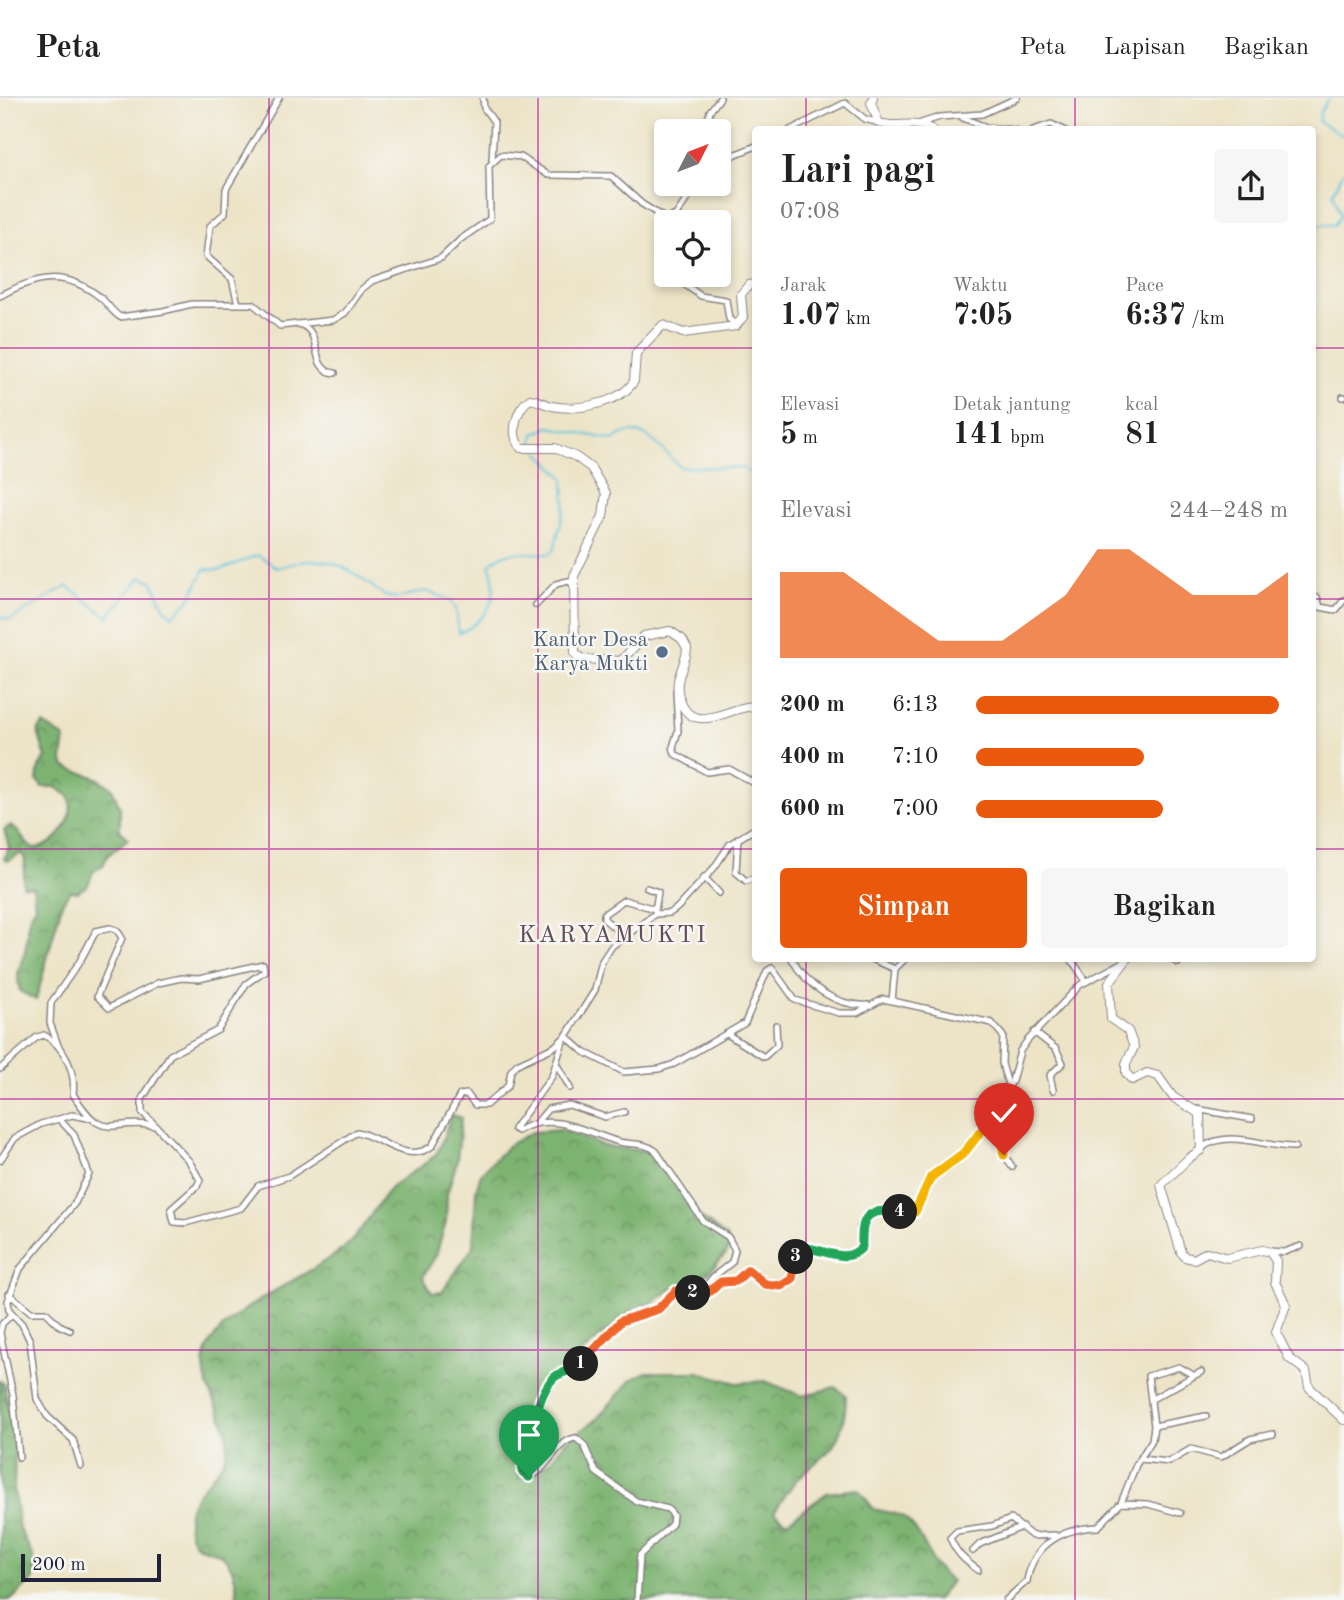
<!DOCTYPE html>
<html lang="id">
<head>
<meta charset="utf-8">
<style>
  :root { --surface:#fff; --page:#f6f6f6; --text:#222; --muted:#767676; --line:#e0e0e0; --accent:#ea580c }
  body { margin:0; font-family:"Old Standard TT",serif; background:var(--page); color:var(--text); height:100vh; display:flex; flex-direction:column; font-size:26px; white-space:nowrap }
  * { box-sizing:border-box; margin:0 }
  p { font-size:23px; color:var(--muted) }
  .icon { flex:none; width:38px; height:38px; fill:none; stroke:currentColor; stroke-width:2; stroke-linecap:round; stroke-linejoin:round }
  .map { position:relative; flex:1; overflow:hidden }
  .side { position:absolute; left:752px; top:28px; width:564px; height:836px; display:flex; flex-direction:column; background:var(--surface); border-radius:7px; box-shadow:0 4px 10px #0003 }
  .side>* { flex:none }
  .needle { width:46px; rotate:48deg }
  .tools { position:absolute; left:654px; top:21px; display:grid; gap:14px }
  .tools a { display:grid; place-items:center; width:77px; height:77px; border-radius:7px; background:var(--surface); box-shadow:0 4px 10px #0003; font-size:35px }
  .scale { position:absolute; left:21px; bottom:18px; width:140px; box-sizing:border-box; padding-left:7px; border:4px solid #22223b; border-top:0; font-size:19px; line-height:24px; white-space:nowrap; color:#22223b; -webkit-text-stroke:5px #f6f6f2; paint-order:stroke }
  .pin { position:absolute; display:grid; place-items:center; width:60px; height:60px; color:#fff; margin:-72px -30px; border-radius:50% 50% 50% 0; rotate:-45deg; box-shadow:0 0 7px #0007 }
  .pin .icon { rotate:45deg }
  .km { position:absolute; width:35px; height:35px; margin:-18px; border-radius:50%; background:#222; color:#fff; font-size:19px; line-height:35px; text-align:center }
  .round { display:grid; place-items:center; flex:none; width:74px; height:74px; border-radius:7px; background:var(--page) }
  .overview { display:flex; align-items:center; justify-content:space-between; height:119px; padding:0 28px }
  h1 { font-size:38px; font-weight:700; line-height:52px }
  .stats { display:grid; grid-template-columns:repeat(3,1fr); gap:10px; height:119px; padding:7px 28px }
  .stats div { display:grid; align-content:center }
  .stats b { font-size:30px; font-weight:700 }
  .stats small { font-size:19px; font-weight:400 }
  .stats p { font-size:19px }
  .chart { height:196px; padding:14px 28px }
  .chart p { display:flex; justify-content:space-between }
  .chart svg { width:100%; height:126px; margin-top:7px; fill:var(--accent); opacity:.7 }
  .primary-button { display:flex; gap:14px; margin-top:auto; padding:14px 28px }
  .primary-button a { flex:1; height:80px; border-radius:7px; background:var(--accent); color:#fff; font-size:28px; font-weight:700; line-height:80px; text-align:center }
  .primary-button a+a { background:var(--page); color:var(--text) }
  ul { padding:0 28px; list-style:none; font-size:23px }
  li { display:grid; grid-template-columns:112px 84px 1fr; align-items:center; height:52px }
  li i { height:18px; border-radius:9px; background:var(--accent) }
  header { display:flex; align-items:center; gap:42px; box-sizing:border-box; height:98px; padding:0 35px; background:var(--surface); border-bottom:2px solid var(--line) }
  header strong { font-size:33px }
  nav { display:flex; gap:38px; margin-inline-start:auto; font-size:24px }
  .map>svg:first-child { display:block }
  .forest { fill:url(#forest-crowns); stroke:#506a56; stroke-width:2 }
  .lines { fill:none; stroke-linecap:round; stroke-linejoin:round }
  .stream { stroke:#5ec2dc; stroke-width:2 }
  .street-casing { stroke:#888382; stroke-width:8 }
  .secondary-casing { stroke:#888382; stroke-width:10 }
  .street { stroke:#fff; stroke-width:5 }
  .secondary { stroke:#fff; stroke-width:8 }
  .split-1-casing { stroke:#fff; stroke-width:14 }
  .split-2-casing { stroke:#fff; stroke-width:14 }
  .split-3-casing { stroke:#fff; stroke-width:14 }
  .split-4-casing { stroke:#fff; stroke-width:14 }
  .split-5-casing { stroke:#fff; stroke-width:14 }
  .split-6-casing { stroke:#fff; stroke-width:14 }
  .split-1 { stroke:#22a559; stroke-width:9 }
  .split-2 { stroke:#f0652b; stroke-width:9 }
  .split-3 { stroke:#f0652b; stroke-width:9 }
  .split-4 { stroke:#22a559; stroke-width:9 }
  .split-5 { stroke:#f5b400; stroke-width:9 }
  .split-6 { stroke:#f5b400; stroke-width:9 }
  .grid { fill:none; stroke:#b5179e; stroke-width:2; stroke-opacity:0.55 }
  .service-dot { fill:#5c6f8a; stroke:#f6f6f2; stroke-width:2.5 }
  .labels { text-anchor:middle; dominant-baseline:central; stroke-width:5; stroke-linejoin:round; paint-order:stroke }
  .service-label { font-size:21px; fill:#4e5e75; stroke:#f6f6f2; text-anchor:end }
  .quarter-label { font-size:24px; letter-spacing:2px; fill:#644c58; stroke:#f6f6f2 }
</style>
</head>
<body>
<header>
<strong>Peta</strong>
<nav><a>Peta</a><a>Lapisan</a><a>Bagikan</a></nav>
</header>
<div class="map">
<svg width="1344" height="1502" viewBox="0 0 1344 1502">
  <defs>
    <pattern id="forest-crowns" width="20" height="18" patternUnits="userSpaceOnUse" patternTransform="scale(1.75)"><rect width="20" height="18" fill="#7db371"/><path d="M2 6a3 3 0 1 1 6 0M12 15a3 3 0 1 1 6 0" fill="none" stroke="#66915e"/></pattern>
  </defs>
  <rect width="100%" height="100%" fill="#f6f6f2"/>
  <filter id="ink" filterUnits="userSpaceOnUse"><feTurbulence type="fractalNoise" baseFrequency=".0143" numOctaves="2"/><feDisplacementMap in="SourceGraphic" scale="14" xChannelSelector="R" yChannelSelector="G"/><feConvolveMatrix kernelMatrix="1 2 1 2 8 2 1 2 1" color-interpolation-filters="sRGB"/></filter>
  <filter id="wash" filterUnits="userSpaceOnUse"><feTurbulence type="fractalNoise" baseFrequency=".00686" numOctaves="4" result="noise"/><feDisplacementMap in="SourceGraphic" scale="28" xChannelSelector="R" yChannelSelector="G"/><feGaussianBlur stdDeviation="1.57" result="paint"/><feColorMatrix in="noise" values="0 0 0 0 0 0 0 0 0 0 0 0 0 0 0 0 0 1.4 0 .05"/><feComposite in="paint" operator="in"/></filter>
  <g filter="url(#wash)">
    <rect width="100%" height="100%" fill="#ede4c8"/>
    <path class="forest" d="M43,626l22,14 -3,21 3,8 32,11 15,10 8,20v22l8,9 -20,16 -5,10 -10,7 -5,13 -10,7 -8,-1 -8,12 -26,97 -16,-9c-6,-27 3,-24 6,-45 2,-16 -1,-24 9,-39l-2,-20 -10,-1 2,-26 -3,-7 -14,8 -4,-2 5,-12 -5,-17 7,-5c10,6 12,19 23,24 24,-4 42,-30 35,-53l-14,-9h-13l-5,-7 2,-13 7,-9 -8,-26z
      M452,1017l9,3 -4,43 -10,33 -1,28 -10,33 -13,22 9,16 10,-1 31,-45 3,-56 5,-18 28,-28 23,-13 30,-2 42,16 49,6 45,63 28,22 4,8 -4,9 -22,23 -11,7 -18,2 -20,15 -24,10 -66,56 -22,24 -9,19 -16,69 31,-16 17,-22 30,-21 35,-40 15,-8h52l39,11 28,-2 37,15 33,-9 11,8c0,19 -4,37 -14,53l-37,33 -21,31 13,10 40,-29 31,-4 16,20c9,3 19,3 27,7 25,15 25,49 50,65l-14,19h-700c0,-15 -2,-34 -15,-44 -14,-11 -32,-1 -34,-34 -1,-32 34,-44 39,-73 5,-38 -35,-62 -19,-101 16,-39 103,-72 136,-100 19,-16 29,-40 46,-59 13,-14 34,-21 46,-35 7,-8 9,-27 16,-39z
      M0,1283l4,3 11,62 -1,45 5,38 15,29v21l-23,21h-11z"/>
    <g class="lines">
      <path class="stream" d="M1329,0l-9,14 -1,10 25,14
        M1312,127h22l7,-9 -8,-23 11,-22
        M533,347l1,-11 15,-7 64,13c27,-23 48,9 67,27l63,1 13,8
        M1,519l9,3 57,-34 41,31 33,-40 11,4 12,26 8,9 16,-14 17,-33 15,1 38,-15 20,13c50,-18 67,-2 107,28l11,2 30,-7 24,9 6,9 3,24c28,-12 43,-38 30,-68 16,-18 38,-11 60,-11l5,-4 11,-44 -1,-28 -25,-26"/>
    </g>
  </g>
  <g filter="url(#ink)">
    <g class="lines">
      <defs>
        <path id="street" d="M483,0l1,10 10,14 -2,38
          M963,20l23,9 28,3
          M921,25l19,-6 42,-3 35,-16
          M790,32l55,-27 20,16 14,4
          M1033,32l18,-6 13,6
          M705,33l5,-20 10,-13
          M719,63l37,-15
          M671,177l30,21 25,4 3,19 8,6
          M0,198c36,-20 65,-27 101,2 7,6 11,14 19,19l43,-6 29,-7h61l27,22 53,-6 12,-7 17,-24 10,-8 69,-23 20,-19 29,-20 -1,-53 12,-11 20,2 27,18 63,1 31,28 24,15 10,-4 21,-31
          M238,206l-6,-25 -26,-23 4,-30 15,-13 1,-24 53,-91
          M301,227c23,8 7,45 34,48
          M1343,299h1
          M1317,499l3,10 16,3 8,-10
          M536,507l20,-21 12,-3 6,3
          M676,593l2,40 -5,16 2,7 32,18 22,-3 27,15
          M738,740l-2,34 10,9 10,-3
          M704,779l15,16
          M647,790l11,4 -3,19
          M624,838l-20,-17v-5l20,-14 31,9
          M792,861c14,27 45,48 76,46
          M872,861l23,10 -3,32
          M1071,861l15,22
          M1171,861l7,4
          M895,871l10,-10
          M1034,934l22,17 7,14 -13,12 3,15
          M727,936l37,23 13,-12 -1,-20
          M566,938l18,16 40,20 35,-3 15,-5 71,-41 22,-52 5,-3 23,32 44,13h18l26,-14 109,24 11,13 -1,28 7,24
          M563,943l-11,35 -38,53 4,2c33,-21 67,1 101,11 13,3 26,0 37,9l47,70 25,16 7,13 -3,12 -19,15 -14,17
          M58,947l-8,-22 1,-20 29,-42 16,-30 14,-3 7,2 5,8 -25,58 12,12 49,-25 23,-5 18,1 64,-15 1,7 -18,13 -28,46 -48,25 -28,44v13l14,14
          M557,967l13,23
          M0,971l37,-32 7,-2c21,11 32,38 29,59 33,52 36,23 83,32l33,35 11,19 -3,6 -26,23 3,13 11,1 56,-15 17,-22 31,-10 68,-44c24,5 50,33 75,14l28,-51 7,-1 8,11h11l22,-19 3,-15 6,-7 37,-17 12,-11 29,-46 7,-29 10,-15 43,-32 15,-1 7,-5 37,-40 16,-24 26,-16
          M1196,1011l56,10
          M996,1013l5,37 11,19
          M537,1024l11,-13 21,-4 36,12 19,-5
          M1202,1050c26,-20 64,0 93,-1
          M0,1062l15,-22 26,-14 18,-5
          M1268,1153l16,1 17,-6
          M9,1196l22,18h15l13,13 11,5
          M12,1216l-10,10 -2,9 13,62 6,62
          M1152,1301l49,-27
          M1154,1328l52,-10
          M1140,1361l29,3 22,-13 30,8 29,-18 23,-5
          M81,1368l-8,-26 -26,-24 -10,-17 -7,-58 -8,-17 -13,-14 -1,-9 12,-32 55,-66 14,-29 -15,-39 -15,-16 13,-4 16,3
          M1121,1405l27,1 32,9
          M973,1453l7,-7 42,-17
          M978,1472c-14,-10 -21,-16 -28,-32l7,-7 35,-5 19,-7 21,17 23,-1
          M637,1502l3,-45 32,-31 1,-9 -5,-6 -32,-8 -40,-29 -12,-27 -8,-7c-20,2 -27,32 -47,39l-6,-3 13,-58 17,-37 26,-12 42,-46 37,-12 18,-18 30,3 13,-11 17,-2 12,-11 17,14 16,3 11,-8 1,-19 11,-10 47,5 11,-8 -2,-21c11,-20 35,-13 54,-13l12,-31 38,-29 32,-42 16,-30 8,-30 7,-10 53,-56 42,-22
          M1006,1502l21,-19c6,-37 36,-53 71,-54l23,-24 15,-38 16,-25 2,-14 -6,-50 31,-9 14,8"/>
        <path id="secondary" d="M873,0l-2,5 8,20c20,6 35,-4 54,7
          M756,186l-7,1 -8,9 2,23 -7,9 -53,7 -20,-8 -27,28 -2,28c-14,23 -58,30 -82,25 -8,-2 -14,-6 -22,-7 -14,10 -21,35 -9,49h34l21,9 15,11 15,25 -3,23 -29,60 1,78 8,5 38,2 23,-25 26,-5 12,8 5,9c0,14 -12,29 -9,43 9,54 58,10 78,16
          M1127,861l-18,24 2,36 17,12 6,16 -8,17v9l6,7 15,-7 11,3 15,21 27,17 1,36 -12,8 -28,27 20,67 4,5 9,2 13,-7 20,6 35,-8 8,2 6,9 -1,21 11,23 -10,27 13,26 17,13 3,16 35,33"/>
      </defs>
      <use href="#street" class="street-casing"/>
      <use href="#secondary" class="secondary-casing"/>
      <use href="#street" class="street"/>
      <use href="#secondary" class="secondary"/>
    </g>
  </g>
  <g class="lines" filter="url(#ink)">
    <defs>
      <path id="split-1" d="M529,1379l-7,-6c7,-23 14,-80 34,-95 7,-5 18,-5 25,-12"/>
      <path id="split-2" d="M581,1266l40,-43 37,-12 18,-18 17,2"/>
      <path id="split-3" d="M693,1195l13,1 15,-12 15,-1 12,-11 17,14 16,2 11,-7 4,-22"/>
      <path id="split-4" d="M796,1159l11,-9c19,2 40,17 55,-1 -1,-31 4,-39 38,-35"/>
      <path id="split-5" d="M900,1114h15l16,-35 33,-24 28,-36"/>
      <path id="split-6" d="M992,1019l4,-6 8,44"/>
    </defs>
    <use href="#split-1" class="split-1-casing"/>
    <use href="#split-2" class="split-2-casing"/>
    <use href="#split-3" class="split-3-casing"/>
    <use href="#split-4" class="split-4-casing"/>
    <use href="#split-5" class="split-5-casing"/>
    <use href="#split-6" class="split-6-casing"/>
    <use href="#split-1" class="split-1"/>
    <use href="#split-2" class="split-2"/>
    <use href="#split-3" class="split-3"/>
    <use href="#split-4" class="split-4"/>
    <use href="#split-5" class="split-5"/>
    <use href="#split-6" class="split-6"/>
  </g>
  <path class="grid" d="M269,0v1502M538,0v1502M806,0v32M1075,0v32M0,250h756M1312,250h32M0,501h756M1312,501h32M0,751h756M1312,751h32M806,861v641M1075,861v641M0,1001h1344M0,1252h1344"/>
  <circle class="service-dot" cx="662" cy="554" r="7"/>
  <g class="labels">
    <g class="service-label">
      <text x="648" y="542">Kantor Desa<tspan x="648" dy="24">Karya Mukti</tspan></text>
    </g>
    <g class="quarter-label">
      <text x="613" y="838">KARYAMUKTI</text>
    </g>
  </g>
</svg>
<div class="tools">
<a><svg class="needle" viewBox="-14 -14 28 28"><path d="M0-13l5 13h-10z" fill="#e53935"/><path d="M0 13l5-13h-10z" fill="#767676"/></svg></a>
<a><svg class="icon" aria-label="locate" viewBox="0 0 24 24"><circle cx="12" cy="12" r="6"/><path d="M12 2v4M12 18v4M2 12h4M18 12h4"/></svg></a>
</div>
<div class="scale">200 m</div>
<div class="pin" style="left:529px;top:1379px;background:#1e9e55"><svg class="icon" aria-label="arrive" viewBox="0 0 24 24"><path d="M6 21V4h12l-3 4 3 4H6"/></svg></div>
<div class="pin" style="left:1004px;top:1057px;background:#d93025"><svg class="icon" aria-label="check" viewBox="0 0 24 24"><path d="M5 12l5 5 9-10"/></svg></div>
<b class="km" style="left:581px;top:1266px">1</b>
<b class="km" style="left:693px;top:1195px">2</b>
<b class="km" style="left:796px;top:1159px">3</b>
<b class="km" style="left:900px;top:1114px">4</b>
<section class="side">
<div class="overview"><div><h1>Lari pagi</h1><p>07:08</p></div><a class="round"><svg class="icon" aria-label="share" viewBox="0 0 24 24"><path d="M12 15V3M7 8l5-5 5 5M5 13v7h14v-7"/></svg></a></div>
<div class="stats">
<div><p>Jarak</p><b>1.07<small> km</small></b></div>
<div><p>Waktu</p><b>7:05</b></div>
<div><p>Pace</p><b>6:37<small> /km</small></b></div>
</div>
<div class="stats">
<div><p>Elevasi</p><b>5<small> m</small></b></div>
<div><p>Detak jantung</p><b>141<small> bpm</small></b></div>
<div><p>kcal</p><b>81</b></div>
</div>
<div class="chart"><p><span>Elevasi</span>244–248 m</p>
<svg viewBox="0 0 160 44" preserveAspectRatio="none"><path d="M0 44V14L10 14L20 14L30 22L40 30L50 38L60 38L70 38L80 30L90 22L100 6L110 6L120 14L130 22L140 22L150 22L160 14V44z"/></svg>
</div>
<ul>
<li><b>200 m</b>6:13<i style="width:97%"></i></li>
<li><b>400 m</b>7:10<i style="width:54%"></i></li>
<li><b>600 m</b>7:00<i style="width:60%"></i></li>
</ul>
<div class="primary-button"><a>Simpan</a><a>Bagikan</a></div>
</section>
</div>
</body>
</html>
